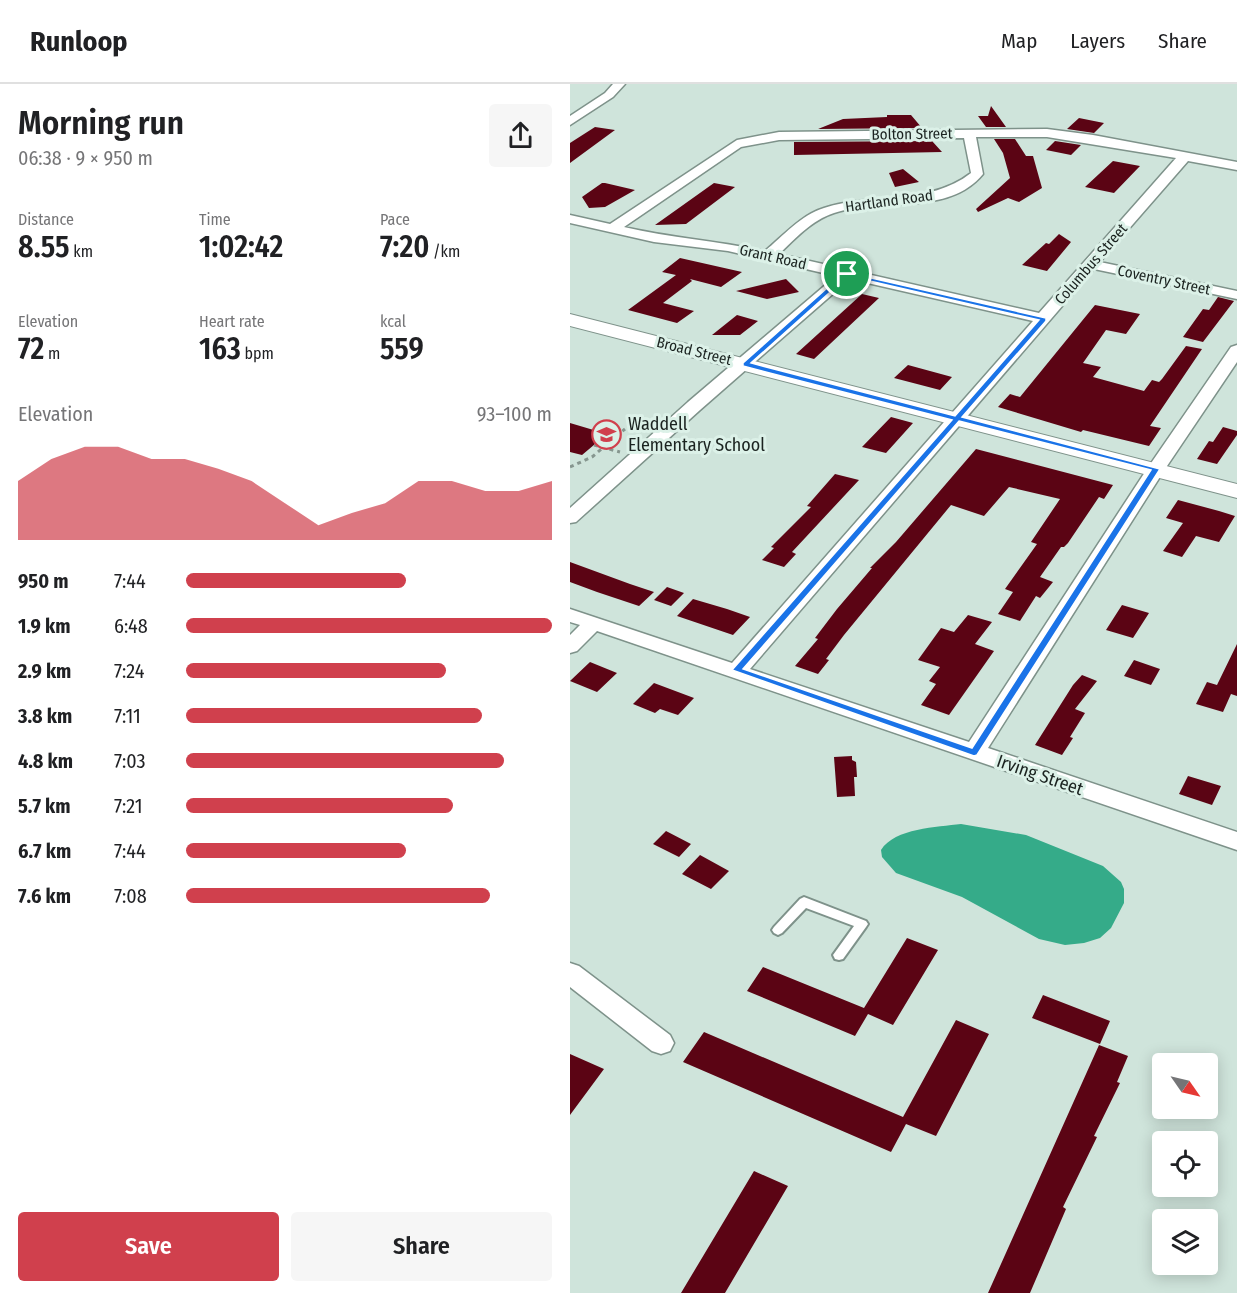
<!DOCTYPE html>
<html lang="en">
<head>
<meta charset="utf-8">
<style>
  :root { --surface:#fff; --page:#f6f6f6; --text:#202124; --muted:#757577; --line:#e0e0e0; --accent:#d0404d }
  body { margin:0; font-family:"Fira Sans Condensed",sans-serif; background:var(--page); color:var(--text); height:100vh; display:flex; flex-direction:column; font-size:22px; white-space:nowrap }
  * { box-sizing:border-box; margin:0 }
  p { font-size:20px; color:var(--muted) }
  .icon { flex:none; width:33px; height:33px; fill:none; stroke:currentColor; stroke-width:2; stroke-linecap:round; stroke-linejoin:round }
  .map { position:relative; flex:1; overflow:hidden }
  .details { display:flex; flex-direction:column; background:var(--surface); width:570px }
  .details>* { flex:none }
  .needle { width:39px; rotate:124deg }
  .fabs { position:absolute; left:582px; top:969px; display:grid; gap:12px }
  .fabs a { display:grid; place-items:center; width:66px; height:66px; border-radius:6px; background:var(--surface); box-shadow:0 3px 15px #0003; font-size:30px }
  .pin { position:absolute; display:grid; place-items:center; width:51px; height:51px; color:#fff; margin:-26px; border:3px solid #fff; border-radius:50%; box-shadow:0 2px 6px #0007 }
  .round { display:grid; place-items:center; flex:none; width:63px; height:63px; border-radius:6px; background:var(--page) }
  .summary { display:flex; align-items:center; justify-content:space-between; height:102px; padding:0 18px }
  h1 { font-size:33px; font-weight:600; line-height:45px }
  .metrics { display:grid; grid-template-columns:repeat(3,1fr); gap:9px; height:102px; padding:6px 18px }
  .metrics div { display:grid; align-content:center }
  .metrics b { font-size:30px; font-weight:600 }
  .metrics small { font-size:16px; font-weight:400 }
  .metrics p { font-size:16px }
  .chart { height:168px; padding:12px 18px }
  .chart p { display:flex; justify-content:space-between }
  .chart svg { width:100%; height:108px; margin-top:6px; fill:var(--accent); opacity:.7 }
  .button { display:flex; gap:12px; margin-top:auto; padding:12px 18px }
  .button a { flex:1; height:69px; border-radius:6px; background:var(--accent); color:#fff; font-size:24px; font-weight:600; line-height:69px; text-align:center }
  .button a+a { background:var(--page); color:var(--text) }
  ul { padding:0 18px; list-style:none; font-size:20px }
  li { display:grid; grid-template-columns:96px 72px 1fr; align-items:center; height:45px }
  li i { height:15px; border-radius:8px; background:var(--accent) }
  header { display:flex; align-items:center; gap:36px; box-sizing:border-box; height:84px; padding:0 30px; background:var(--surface); border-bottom:2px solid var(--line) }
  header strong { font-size:28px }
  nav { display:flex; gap:33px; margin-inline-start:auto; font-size:21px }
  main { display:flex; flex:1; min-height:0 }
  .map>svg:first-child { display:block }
  .water { fill:#35ab89 }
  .building { fill:#5b0414 }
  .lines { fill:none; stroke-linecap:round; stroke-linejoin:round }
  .service-casing { stroke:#7e928a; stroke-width:4 }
  .minor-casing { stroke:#7e928a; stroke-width:3 }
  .tertiary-casing { stroke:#7e928a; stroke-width:2 }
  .path { stroke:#86968f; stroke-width:3; stroke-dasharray:4 4; stroke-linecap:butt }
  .service { fill:#fff; fill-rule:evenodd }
  .minor { fill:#fff; fill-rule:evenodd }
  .tertiary { fill:#fff; fill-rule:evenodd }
  .route { fill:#1a73e8; stroke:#fff; stroke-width:1.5; fill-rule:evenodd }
  .labels { text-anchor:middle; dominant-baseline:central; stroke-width:6; stroke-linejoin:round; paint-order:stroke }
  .far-street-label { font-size:15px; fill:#1b2320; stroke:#dcf1e8 }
  .poi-label { font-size:18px; fill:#1b2320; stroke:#dcf1e8; text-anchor:start }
  .street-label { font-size:18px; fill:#1b2320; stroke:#dcf1e8 }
</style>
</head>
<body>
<header>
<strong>Runloop</strong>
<nav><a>Map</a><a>Layers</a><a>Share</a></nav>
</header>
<main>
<section class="details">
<div class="summary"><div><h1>Morning run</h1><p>06:38 · 9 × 950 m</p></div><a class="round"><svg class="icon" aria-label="share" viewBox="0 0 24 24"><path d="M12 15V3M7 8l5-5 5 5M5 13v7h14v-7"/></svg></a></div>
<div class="metrics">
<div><p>Distance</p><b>8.55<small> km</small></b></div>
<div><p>Time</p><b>1:02:42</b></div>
<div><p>Pace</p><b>7:20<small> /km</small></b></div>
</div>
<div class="metrics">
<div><p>Elevation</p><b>72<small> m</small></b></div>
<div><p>Heart rate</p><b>163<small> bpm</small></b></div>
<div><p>kcal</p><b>559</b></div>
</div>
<div class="chart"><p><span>Elevation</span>93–100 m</p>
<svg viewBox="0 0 160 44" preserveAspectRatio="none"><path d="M0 44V20L10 11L20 6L30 6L40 11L50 11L60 15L70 20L80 29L90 38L100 33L110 29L120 20L130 20L140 24L150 24L160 20V44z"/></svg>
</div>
<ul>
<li><b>950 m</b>7:44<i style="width:60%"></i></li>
<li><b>1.9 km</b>6:48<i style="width:100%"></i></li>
<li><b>2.9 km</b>7:24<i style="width:71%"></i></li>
<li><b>3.8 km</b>7:11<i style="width:81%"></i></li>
<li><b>4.8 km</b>7:03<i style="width:87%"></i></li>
<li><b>5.7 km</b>7:21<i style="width:73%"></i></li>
<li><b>6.7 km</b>7:44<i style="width:60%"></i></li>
<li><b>7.6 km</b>7:08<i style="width:83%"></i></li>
</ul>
<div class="button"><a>Save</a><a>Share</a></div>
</section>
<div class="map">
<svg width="667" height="1209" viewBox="0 0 667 1209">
  <rect width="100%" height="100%" fill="#cfe4db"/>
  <path class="water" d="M391,740l65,11 77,31 18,16 3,7v14l-13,25 -11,10 -16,5 -19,2 -26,-6 -77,-42 -66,-24 -14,-16 -1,-7c14,-22 56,-23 80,-26z"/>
  <path class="building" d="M421,22l15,21h-20l-8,-11h10z
    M317,31h24l11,13 -104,1 25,-10 44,-2z
    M509,34l25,5 -10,10 -27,-4z
    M25,43l20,3 -45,33v-20z
    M424,55h21l11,17h7l9,32 -23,14 -11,-4 -30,14 -2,-3 34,-31 -7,-25z
    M362,57l10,11 -148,3v-13z
    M485,57l26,4 -10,10 -25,-5z
    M543,77l27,5 -26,27 -29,-6z
    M333,85l16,13 -24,5 -6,-14z
    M32,99h3l30,7 -30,17 -16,1 -7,-11z
    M144,99l21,4 -49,37 -31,1z
    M489,150l12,8 -24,29 -25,-6 24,-22 3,1z
    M110,174l62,14 -21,15 -31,-8 2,2 -29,22 31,8 -17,12 -49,-13 48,-35 -14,-3z
    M216,195l13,13 -32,7 -31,-8z
    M292,210l17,4 -65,61 -18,-5z
    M648,213l16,4 -31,41 -20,-5 20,-28 6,1z
    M525,221l45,9 -14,20 -20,-4 -23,33 18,4 -8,10 51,14 8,-11 7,2 3,-3 24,-33 16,3 -52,77 11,2 -12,18 -66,-16 -2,2 -83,-25 12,-13 10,3z
    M167,231l21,6 -18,14h-28z
    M338,281l44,12 -12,13 -46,-12z
    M321,333l22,6 -27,30 -24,-6z
    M0,339l37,11 -25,21 -12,-3z
    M653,343l14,4v4l-20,29 -20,-5 12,-18 4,1z
    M406,365l137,36 -9,14 -5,-2 -31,46 -4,4h-3l-21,30 13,5 -13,16 -4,-2 -16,25 -22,-7 15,-22 -8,-3 32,-45 -6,-2 29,-43 -51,-12 -25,29 -33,-11 -107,130 -18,24 3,1 -11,14 -23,-8 23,-27 -3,-1 22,-29 35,-41h-2l26,-26z
    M265,390l24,6 -67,72 4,2 -12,13 -22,-7 12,-12 -3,-1 40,-40 -4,-1z
    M608,416l41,11 16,5 -16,26 -23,-6 -14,21 -19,-6 20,-28 -17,-5z
    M0,478l60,22 24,8 -15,14 -42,-14 -27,-10z
    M97,503l17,6 -13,13 -17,-6z
    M123,515l34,10 23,8 -17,18 -56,-19z
    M552,521l27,8 -16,25 -27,-8z
    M398,531l24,7 -17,22 19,7 -45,64 -28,-10 15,-21 -7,-3 11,-14 -22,-7 23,-32 13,4z
    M667,560v52l-6,-2 -8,18 -27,-8 11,-22 10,3z
    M564,576l26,9 -9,16 -27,-9z
    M20,578l27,11 -20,19 -27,-11z
    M512,591l15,6 -22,28 10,4 -15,24 3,1 -11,17 -27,-10 38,-60z
    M84,599l40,15 -16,17 -18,-6 -5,4 -22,-9z
    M282,672v4l4,2 1,15h-3l1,19 -18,1 -3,-40z
    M618,692l33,10 -9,19 -33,-11z
    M96,747l25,13 -12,13 -26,-13z
    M130,771l29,16 -18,18 -29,-15z
    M337,854l31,12 -45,75 -25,-11 -13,22 -108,-45 16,-24 101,41z
    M473,911l67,26 -10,23 -68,-26z
    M386,936l33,14 -53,102 -30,-12 -15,28 -208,-90 21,-30 199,85z
    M529,961l29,11 -11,26 3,1 -26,53 3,1 -34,70 3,2 -36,84h-42z
    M0,970l34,15 -34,46z
    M184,1087l34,15 -63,107h-44z"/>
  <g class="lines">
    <defs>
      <path id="service" d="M234,813l62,24 2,3 -2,3 -23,32 -4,1 -4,-1 -2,-4 21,-29 -48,-18 -24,25 -4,2 -4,-2 -2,-3 2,-3 26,-28z"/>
      <path id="minor" d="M43,0h12l-12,13 -43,28v-9l35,-23z
        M477,45l46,6 144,27v8l-49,-9 -88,101 137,29v8l-143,-30 -344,400 219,73 178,-273 84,-122 6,-2v17l-72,107 -177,279 249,84v18l-640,-219 -20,20 -7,2v-18l10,-10 -10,-3v-13l162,54 301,-342 -183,-42 -150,131 -124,112 -6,1v-15l118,-106 148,-126 -108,-25 -74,-9 -84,-19v-8l40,9 127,-84 42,-8zM406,53h71l129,21 -137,155 -260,-59c16,-15 33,-34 55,-41 47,-15 115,3 149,-39zM394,54l7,35c-42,33 -98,19 -147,35 -23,7 -41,28 -59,43 -47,-10 -94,-13 -141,-24l117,-80 38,-7z
        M0,879l9,3 91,69 4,8 -4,8 -9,3 -9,-3 -82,-64z"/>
      <path id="tertiary" d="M0,230l667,170v14l-667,-172z"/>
    </defs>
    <use href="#service" class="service-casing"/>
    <use href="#minor" class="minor-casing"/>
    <use href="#tertiary" class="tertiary-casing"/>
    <path class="path" d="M24,361l26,7
      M0,383l22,-10 33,-28"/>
    <use href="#service" class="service"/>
    <use href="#minor" class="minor"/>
    <use href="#tertiary" class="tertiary"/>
  </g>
  <path class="route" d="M275,188l201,46v3l-84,96 198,52 -183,286 -3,1 -242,-86 220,-250 -209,-54v-3zM278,192l191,44 -84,96 -204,-53zM389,337l192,49 -179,278 -229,-79z"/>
  <defs>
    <symbol id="school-ring" viewBox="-11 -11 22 22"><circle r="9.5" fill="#dcf1e8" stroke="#d0404d" stroke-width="1.5"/><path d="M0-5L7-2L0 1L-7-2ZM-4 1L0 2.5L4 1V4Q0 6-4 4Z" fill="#d0404d"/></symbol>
  </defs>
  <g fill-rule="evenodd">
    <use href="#school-ring" x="20" y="334" width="33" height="33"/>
  </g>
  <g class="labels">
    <g class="far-street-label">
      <text transform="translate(342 50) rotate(-1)">Bolton Street</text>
      <text transform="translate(319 117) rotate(-8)">Hartland Road</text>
      <text transform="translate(203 173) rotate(13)">Grant Road</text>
      <text transform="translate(521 180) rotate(-49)">Columbus Street</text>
      <text transform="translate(594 196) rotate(12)">Coventry Street</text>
      <text transform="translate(124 267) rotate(14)">Broad Street</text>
    </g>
    <g class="poi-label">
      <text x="58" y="340">Waddell<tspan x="58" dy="21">Elementary School</tspan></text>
    </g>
    <g class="street-label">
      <text transform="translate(470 691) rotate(19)">Irving Street</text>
    </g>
  </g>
</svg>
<div class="fabs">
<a><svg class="needle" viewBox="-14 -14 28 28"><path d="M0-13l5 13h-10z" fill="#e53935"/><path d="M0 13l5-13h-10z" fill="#757577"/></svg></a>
<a><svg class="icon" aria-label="locate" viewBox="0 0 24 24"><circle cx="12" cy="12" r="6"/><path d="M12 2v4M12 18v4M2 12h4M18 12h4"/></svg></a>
<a><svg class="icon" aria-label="layers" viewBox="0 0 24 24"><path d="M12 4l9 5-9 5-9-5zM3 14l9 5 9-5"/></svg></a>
</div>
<div class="pin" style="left:277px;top:190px;background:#1e9e55"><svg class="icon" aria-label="arrive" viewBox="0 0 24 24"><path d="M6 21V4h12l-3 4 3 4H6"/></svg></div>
</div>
</main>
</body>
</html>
